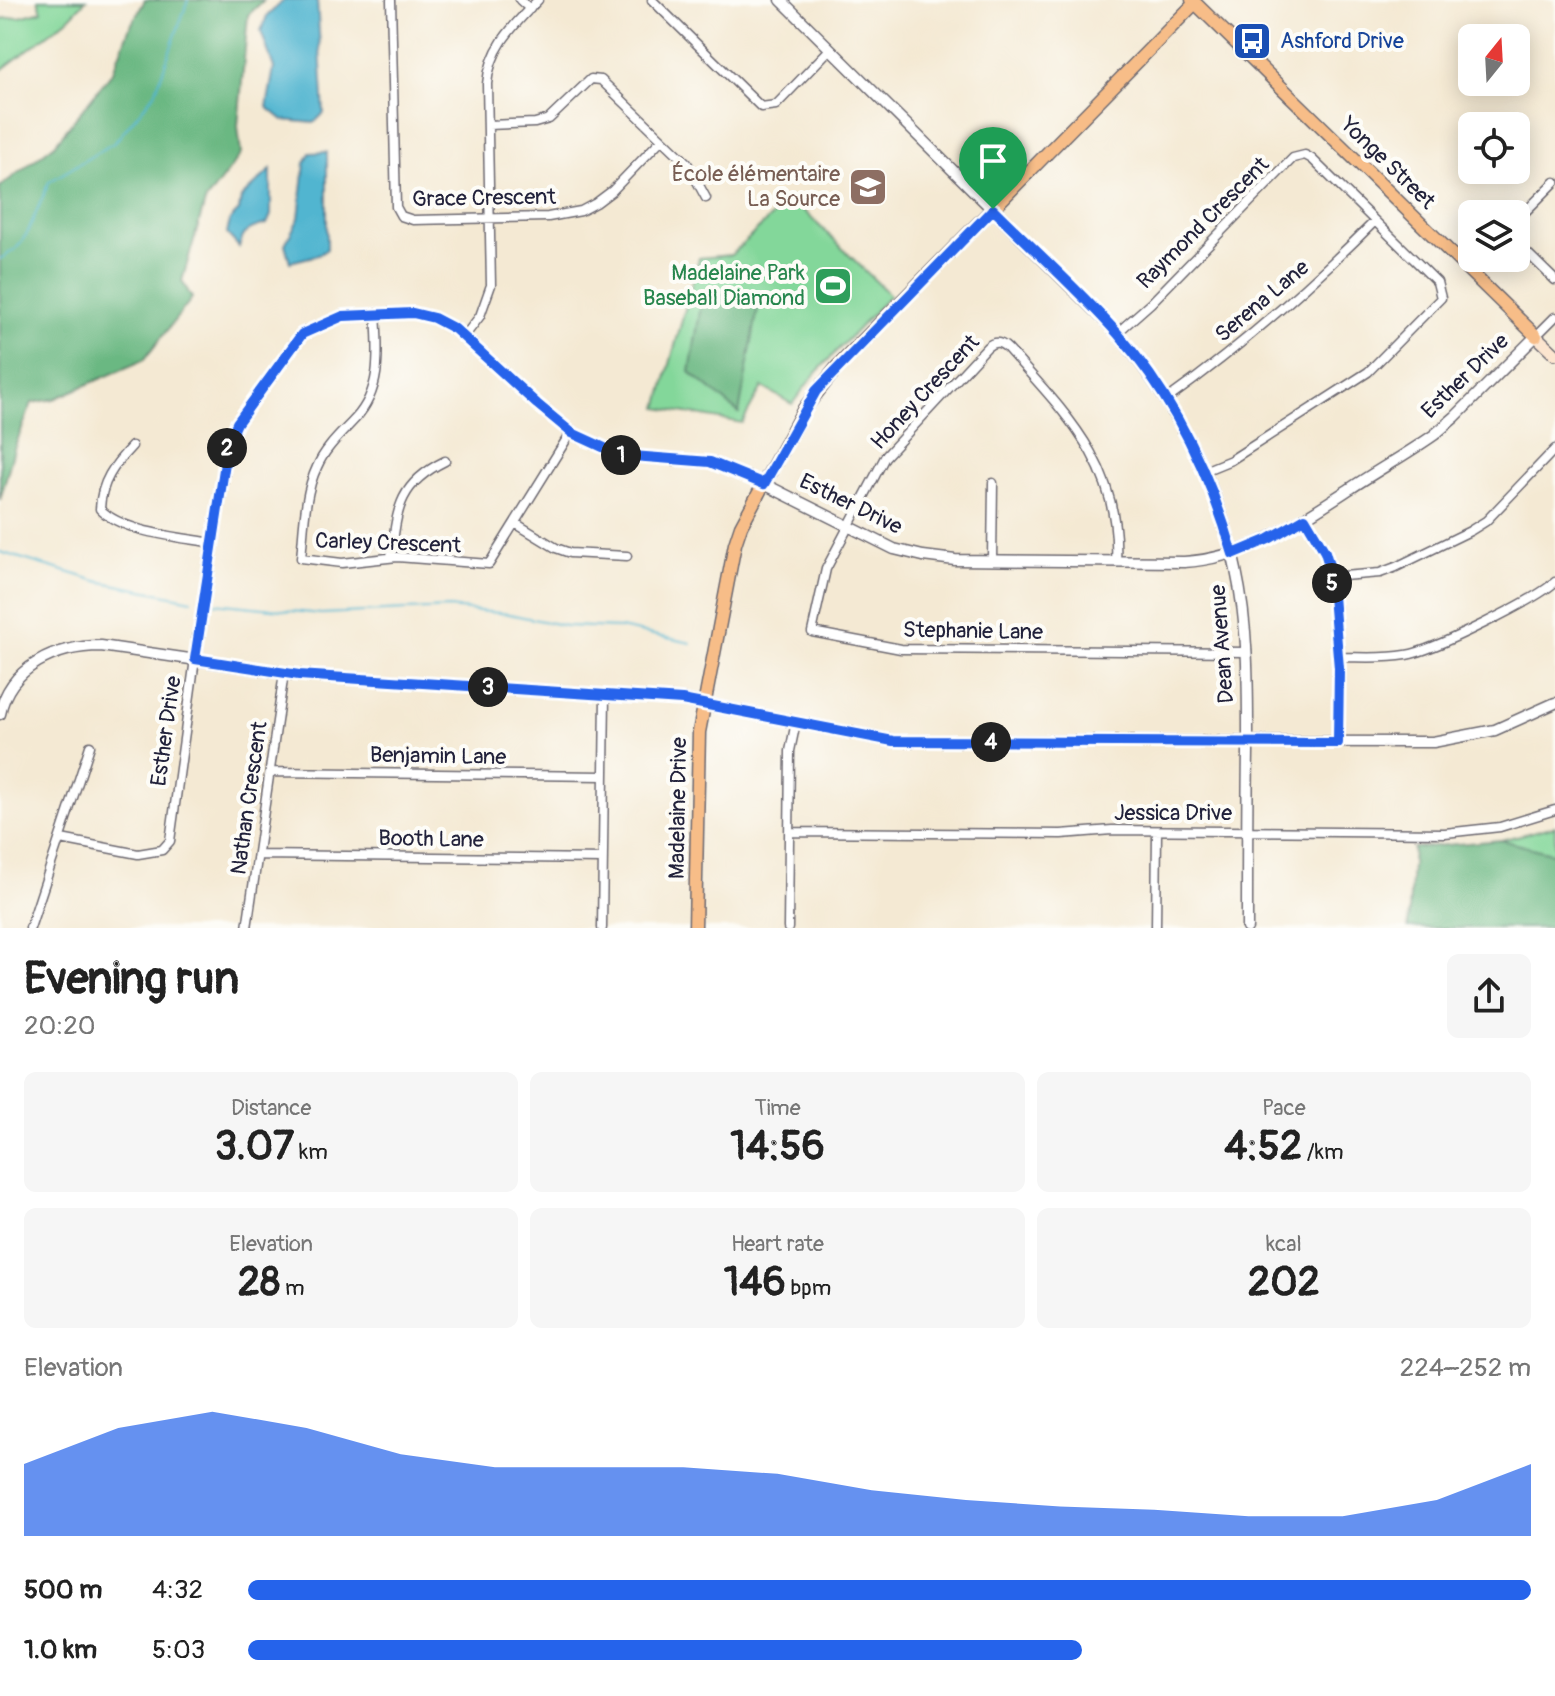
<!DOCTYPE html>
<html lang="en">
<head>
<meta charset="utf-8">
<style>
  :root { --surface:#fff; --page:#f6f6f6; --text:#222; --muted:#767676; --accent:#2563eb }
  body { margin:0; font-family:Pangolin,sans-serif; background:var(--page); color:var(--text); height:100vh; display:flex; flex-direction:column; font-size:30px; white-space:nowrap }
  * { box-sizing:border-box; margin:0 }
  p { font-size:26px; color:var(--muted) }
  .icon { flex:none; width:44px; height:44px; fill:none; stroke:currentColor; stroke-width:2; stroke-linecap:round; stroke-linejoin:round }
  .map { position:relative; height:928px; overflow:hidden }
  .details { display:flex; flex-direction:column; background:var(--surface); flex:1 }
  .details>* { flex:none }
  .needle { width:52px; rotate:18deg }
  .tools { position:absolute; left:1458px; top:24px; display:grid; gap:16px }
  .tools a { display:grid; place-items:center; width:72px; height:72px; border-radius:12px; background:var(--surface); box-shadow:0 4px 20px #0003; font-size:40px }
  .pin { position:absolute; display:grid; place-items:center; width:68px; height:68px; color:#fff; margin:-82px -34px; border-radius:50% 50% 50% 0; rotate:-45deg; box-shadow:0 0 8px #0007 }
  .pin .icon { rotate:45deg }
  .km { position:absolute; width:40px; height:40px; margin:-20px; border-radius:50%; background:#222; color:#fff; font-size:22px; line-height:40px; text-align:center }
  .round { display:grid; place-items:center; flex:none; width:84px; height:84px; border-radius:12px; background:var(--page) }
  .overview { display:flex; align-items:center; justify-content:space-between; height:136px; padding:0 24px }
  h1 { font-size:44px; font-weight:800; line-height:60px }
  .figures { display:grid; grid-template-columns:repeat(3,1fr); gap:12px; height:136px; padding:8px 24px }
  .figures div { display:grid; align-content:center; border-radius:12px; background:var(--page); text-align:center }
  .figures b { font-size:40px; font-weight:800 }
  .figures small { font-size:22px; font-weight:400 }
  .figures p { font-size:22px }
  .chart { height:224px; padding:16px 24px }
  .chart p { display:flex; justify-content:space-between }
  .chart svg { width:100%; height:144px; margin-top:8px; fill:var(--accent); opacity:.7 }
  ul { padding:0 24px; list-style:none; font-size:26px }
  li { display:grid; grid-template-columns:128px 96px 1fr; align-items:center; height:60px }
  li i { height:20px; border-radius:10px; background:var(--accent) }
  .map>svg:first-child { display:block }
  .green { fill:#83d79a; stroke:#527c6a; stroke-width:2 }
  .forest { fill:#6ab882; stroke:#466d5e; stroke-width:2 }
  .water { fill:#51b5d0; stroke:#3a6c86; stroke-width:2 }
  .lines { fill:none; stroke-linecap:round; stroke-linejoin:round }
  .stream { stroke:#51b5d0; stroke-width:2 }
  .minor-casing { stroke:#6c6870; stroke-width:11 }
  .tertiary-casing { stroke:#6c6870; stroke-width:13 }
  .secondary-casing { stroke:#6c6870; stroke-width:14 }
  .primary-casing { stroke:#6c6870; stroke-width:15 }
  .minor { stroke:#fff; stroke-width:8 }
  .tertiary { stroke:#fff; stroke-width:10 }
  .secondary { stroke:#fce5cf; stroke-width:11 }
  .primary { stroke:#f7bd88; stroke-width:12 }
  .route-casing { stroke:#fff; stroke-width:16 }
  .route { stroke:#2563eb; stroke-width:10 }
  .labels { text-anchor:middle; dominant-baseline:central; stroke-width:8; stroke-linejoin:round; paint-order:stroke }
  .transit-label { font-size:22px; fill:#164399; stroke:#fdfcf7; text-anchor:start }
  .street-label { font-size:22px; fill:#22223b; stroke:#fdfcf7 }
  .education-label { font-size:22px; fill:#785e54; stroke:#fdfcf7; text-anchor:end }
  .leisure-label { font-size:22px; fill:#27864d; stroke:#fdfcf7; text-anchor:end }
</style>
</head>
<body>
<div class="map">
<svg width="1555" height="928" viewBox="0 0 1555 928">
  <rect width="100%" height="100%" fill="#fdfcf7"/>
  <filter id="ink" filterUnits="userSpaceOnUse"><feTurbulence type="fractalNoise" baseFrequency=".0125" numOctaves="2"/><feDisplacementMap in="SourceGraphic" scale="16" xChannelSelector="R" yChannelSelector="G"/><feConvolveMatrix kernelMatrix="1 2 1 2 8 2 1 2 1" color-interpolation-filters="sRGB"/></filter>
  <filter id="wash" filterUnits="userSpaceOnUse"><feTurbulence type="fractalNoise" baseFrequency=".006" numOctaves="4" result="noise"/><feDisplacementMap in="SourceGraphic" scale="32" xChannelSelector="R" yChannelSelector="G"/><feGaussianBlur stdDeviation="1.8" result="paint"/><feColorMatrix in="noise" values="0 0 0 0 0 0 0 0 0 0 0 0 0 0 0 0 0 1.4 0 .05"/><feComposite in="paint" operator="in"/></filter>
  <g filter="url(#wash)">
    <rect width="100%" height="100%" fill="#f4e9d3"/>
    <path class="green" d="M38,0h48l-18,19 -68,52v-52l20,-2 22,-6z
      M791,198l99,97 -75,79 -23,30 -30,-17 -20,36 -84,-15 41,-150 32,-3z
      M1555,826v28l-54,-14z"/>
    <path class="forest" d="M145,0h119l-16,15 -10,111 3,28 -36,48 -23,79 10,17 -48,62 -90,39 -22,4 -18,46 -14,51v-313l55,-43 58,-73 16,-42z
      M703,293l57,4 -21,116 -49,-41z
      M1501,840l54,14v74h-147l5,-80z"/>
    <path class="water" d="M284,0h33l7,113 -10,10 -31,-3 -16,-13 7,-39 -13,-37 6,-15z
      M327,152v97l-9,6 -28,7 -5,-18 14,-26 6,-55 5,-10z
      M271,169v46l-4,9c-16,4 -23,5 -28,23l-12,-13 3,-14 9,-9 2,-13z"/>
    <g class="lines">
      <path class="stream" d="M0,259l16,-10 12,-17 21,-50 66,-40 40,-49 33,-93
        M0,552l97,29 95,19
        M214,603l107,11 128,-6 60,6 57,12 54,2 71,15"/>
    </g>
  </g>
  <g filter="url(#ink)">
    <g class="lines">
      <defs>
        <path id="minor" d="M391,0l5,207 5,9 12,4 135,-3 33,-6 15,-8 16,-12 50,-52
          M520,0l10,9
          M652,0l109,107 15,-2 54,-56
          M488,125l47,-2 14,-4 42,-40 10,1 86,83 19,35
          M1516,221l39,-39
          M1516,242l39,38
          M376,313c2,37 7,76 -21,106 -14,15 -30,29 -38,48 -13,27 -13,62 -16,91l41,5 55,-6 92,7 82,-132
          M1117,333l34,-30 142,-145 12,-3 7,4 125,123 4,16 -73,74 -137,88 -27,11
          M1536,336l19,-19
          M464,337l16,-21 11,-31 -4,-201c3,-37 27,-59 51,-84
          M1166,400c76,-54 144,-114 209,-179
          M132,446c-18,19 -31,36 -32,63 23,24 81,28 113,34
          M1305,518l20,34 6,20 8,96 -1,75
          M515,523l41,25 14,5 57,3
          M391,557c6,-47 7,-73 54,-96
          M992,560l1,-77
          M1116,562c5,-96 -49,-147 -108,-213 -7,-7 -13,-9 -21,-2l-102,110 -59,112 -14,63 89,17 346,3
          M1331,577l49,-4 16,-6 74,-36 16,-10 69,-72
          M1338,657c23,0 46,2 68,-2 27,-4 129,-55 149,-73
          M271,772l333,4
          M789,832l272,2 51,-4 333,3 55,-6 55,-17
          M61,839l77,15 24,-4 8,-9 25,-182
          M259,855l344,4
          M30,928l60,-182
          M247,928l37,-255
          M602,928l3,-233
          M788,928l2,-177 6,-29
          M1156,928l1,-97"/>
        <path id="tertiary" d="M781,0l336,333c57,69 101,149 119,237 13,60 12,121 12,182 -1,58 -1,117 -1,176
          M195,659l33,-216 9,-20 65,-89 41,-18 70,-3 21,5 21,11 82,75 35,29 48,22 90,7 54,22 130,65 29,7 32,4 229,2c65,-4 114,-40 167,-74 27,-18 56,-34 83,-53l21,-18 81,-81
          M0,714c9,-48 58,-68 101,-68l198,29 383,25 211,41 540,1 62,-12 60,-27"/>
        <path id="secondary" d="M1536,336l19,18"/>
        <path id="primary" d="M1192,0l344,336
          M695,928l4,-196 36,-188 6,-18 63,-117 34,-43 357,-363"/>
      </defs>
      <use href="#minor" class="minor-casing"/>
      <use href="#tertiary" class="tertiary-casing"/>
      <use href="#secondary" class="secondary-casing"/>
      <use href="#primary" class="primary-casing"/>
      <use href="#minor" class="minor"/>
      <use href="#tertiary" class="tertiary"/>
      <use href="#secondary" class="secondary"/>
      <use href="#primary" class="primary"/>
    </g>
  </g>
  <g class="lines" filter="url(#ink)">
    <defs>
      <path id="route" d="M993,209c41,41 86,81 125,125 55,63 92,140 115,220l36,-15 36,-21 20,34 6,20 8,96 -1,75 -445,-2 -211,-41 -383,-25 -104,-16 33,-216 9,-20 65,-89 41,-18 70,-3 21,5 21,11 82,75 35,29 48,22 90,7 54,22 52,-93z"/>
    </defs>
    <use href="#route" class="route-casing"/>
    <use href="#route" class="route"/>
  </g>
  <defs>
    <symbol id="bus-square" viewBox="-11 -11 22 22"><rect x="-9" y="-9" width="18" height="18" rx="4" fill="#1a4fb4" stroke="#fdfcf7"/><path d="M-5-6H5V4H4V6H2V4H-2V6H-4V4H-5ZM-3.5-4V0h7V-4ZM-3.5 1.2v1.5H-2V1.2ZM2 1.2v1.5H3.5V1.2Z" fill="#fff"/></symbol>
    <symbol id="school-square" viewBox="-11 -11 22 22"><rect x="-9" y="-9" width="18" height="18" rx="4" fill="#8d6e63" stroke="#fdfcf7"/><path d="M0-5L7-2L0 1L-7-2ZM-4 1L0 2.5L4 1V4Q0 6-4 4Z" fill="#fff"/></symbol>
    <symbol id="stadium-square" viewBox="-11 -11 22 22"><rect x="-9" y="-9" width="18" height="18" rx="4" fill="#2e9e5b" stroke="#fdfcf7"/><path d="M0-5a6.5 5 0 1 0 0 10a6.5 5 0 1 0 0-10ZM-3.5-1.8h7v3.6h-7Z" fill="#fff"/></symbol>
  </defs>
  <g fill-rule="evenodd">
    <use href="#bus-square" x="1230" y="19" width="44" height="44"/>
    <use href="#school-square" x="846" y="165" width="44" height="44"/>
    <use href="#stadium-square" x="811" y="264" width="44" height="44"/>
  </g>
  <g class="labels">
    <g class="transit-label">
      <text x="1280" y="41">Ashford Drive</text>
    </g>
    <g class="street-label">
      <text transform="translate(1388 163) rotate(44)">Yonge Street</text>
      <text transform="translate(484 198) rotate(-1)">Grace Crescent</text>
      <text transform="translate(1203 223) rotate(-45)">Raymond Crescent</text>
      <text transform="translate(1262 301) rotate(-40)">Serena Lane</text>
      <text transform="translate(1465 376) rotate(-44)">Esther Drive</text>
      <text transform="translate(925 392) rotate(-47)">Honey Crescent</text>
      <text transform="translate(851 504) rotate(26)">Esther Drive</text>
      <text transform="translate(388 543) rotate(2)">Carley Crescent</text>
      <text transform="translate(973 631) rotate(1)">Stephanie Lane</text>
      <text transform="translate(1222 644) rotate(-94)">Dean Avenue</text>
      <text transform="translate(166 731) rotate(-82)">Esther Drive</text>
      <text transform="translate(438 756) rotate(1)">Benjamin Lane</text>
      <text transform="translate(249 798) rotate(-82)">Nathan Crescent</text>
      <text transform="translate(678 808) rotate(-89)">Madelaine Drive</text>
      <text x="1173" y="813">Jessica Drive</text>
      <text transform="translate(431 839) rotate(1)">Booth Lane</text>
    </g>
    <g class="education-label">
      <text x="840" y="174">École élémentaire<tspan x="840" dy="25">La Source</tspan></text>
    </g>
    <g class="leisure-label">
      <text x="805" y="273">Madelaine Park<tspan x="805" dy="25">Baseball Diamond</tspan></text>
    </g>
  </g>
</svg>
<div class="tools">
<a><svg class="needle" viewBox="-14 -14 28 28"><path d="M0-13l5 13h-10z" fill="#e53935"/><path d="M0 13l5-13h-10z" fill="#767676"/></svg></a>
<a><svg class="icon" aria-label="locate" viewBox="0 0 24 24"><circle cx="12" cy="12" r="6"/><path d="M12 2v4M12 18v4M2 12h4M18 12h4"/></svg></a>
<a><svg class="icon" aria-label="layers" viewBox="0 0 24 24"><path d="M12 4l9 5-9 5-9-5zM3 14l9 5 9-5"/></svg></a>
</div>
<div class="pin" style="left:993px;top:209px;background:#1e9e55"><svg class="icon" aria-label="arrive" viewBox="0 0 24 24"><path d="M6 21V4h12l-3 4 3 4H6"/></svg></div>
<b class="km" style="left:621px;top:455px">1</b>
<b class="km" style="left:227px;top:448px">2</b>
<b class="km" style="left:488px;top:687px">3</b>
<b class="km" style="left:991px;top:742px">4</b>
<b class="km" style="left:1332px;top:583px">5</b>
</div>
<section class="details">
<div class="overview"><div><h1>Evening run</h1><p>20:20</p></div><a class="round"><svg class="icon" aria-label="share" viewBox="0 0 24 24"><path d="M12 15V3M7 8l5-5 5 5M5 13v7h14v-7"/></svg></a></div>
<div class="figures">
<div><p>Distance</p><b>3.07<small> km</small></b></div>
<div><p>Time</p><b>14:56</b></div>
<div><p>Pace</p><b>4:52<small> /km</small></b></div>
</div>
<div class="figures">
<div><p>Elevation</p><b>28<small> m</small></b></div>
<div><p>Heart rate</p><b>146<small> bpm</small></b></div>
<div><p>kcal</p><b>202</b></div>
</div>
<div class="chart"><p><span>Elevation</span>224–252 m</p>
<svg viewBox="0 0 160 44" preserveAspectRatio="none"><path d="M0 44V22L10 11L20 6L30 11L40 19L50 23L60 23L70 23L80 25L90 30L100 33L110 35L120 36L130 38L140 38L150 33L160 22V44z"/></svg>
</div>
<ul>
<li><b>500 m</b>4:32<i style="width:100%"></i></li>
<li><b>1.0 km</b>5:03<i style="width:65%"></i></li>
</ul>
</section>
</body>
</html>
